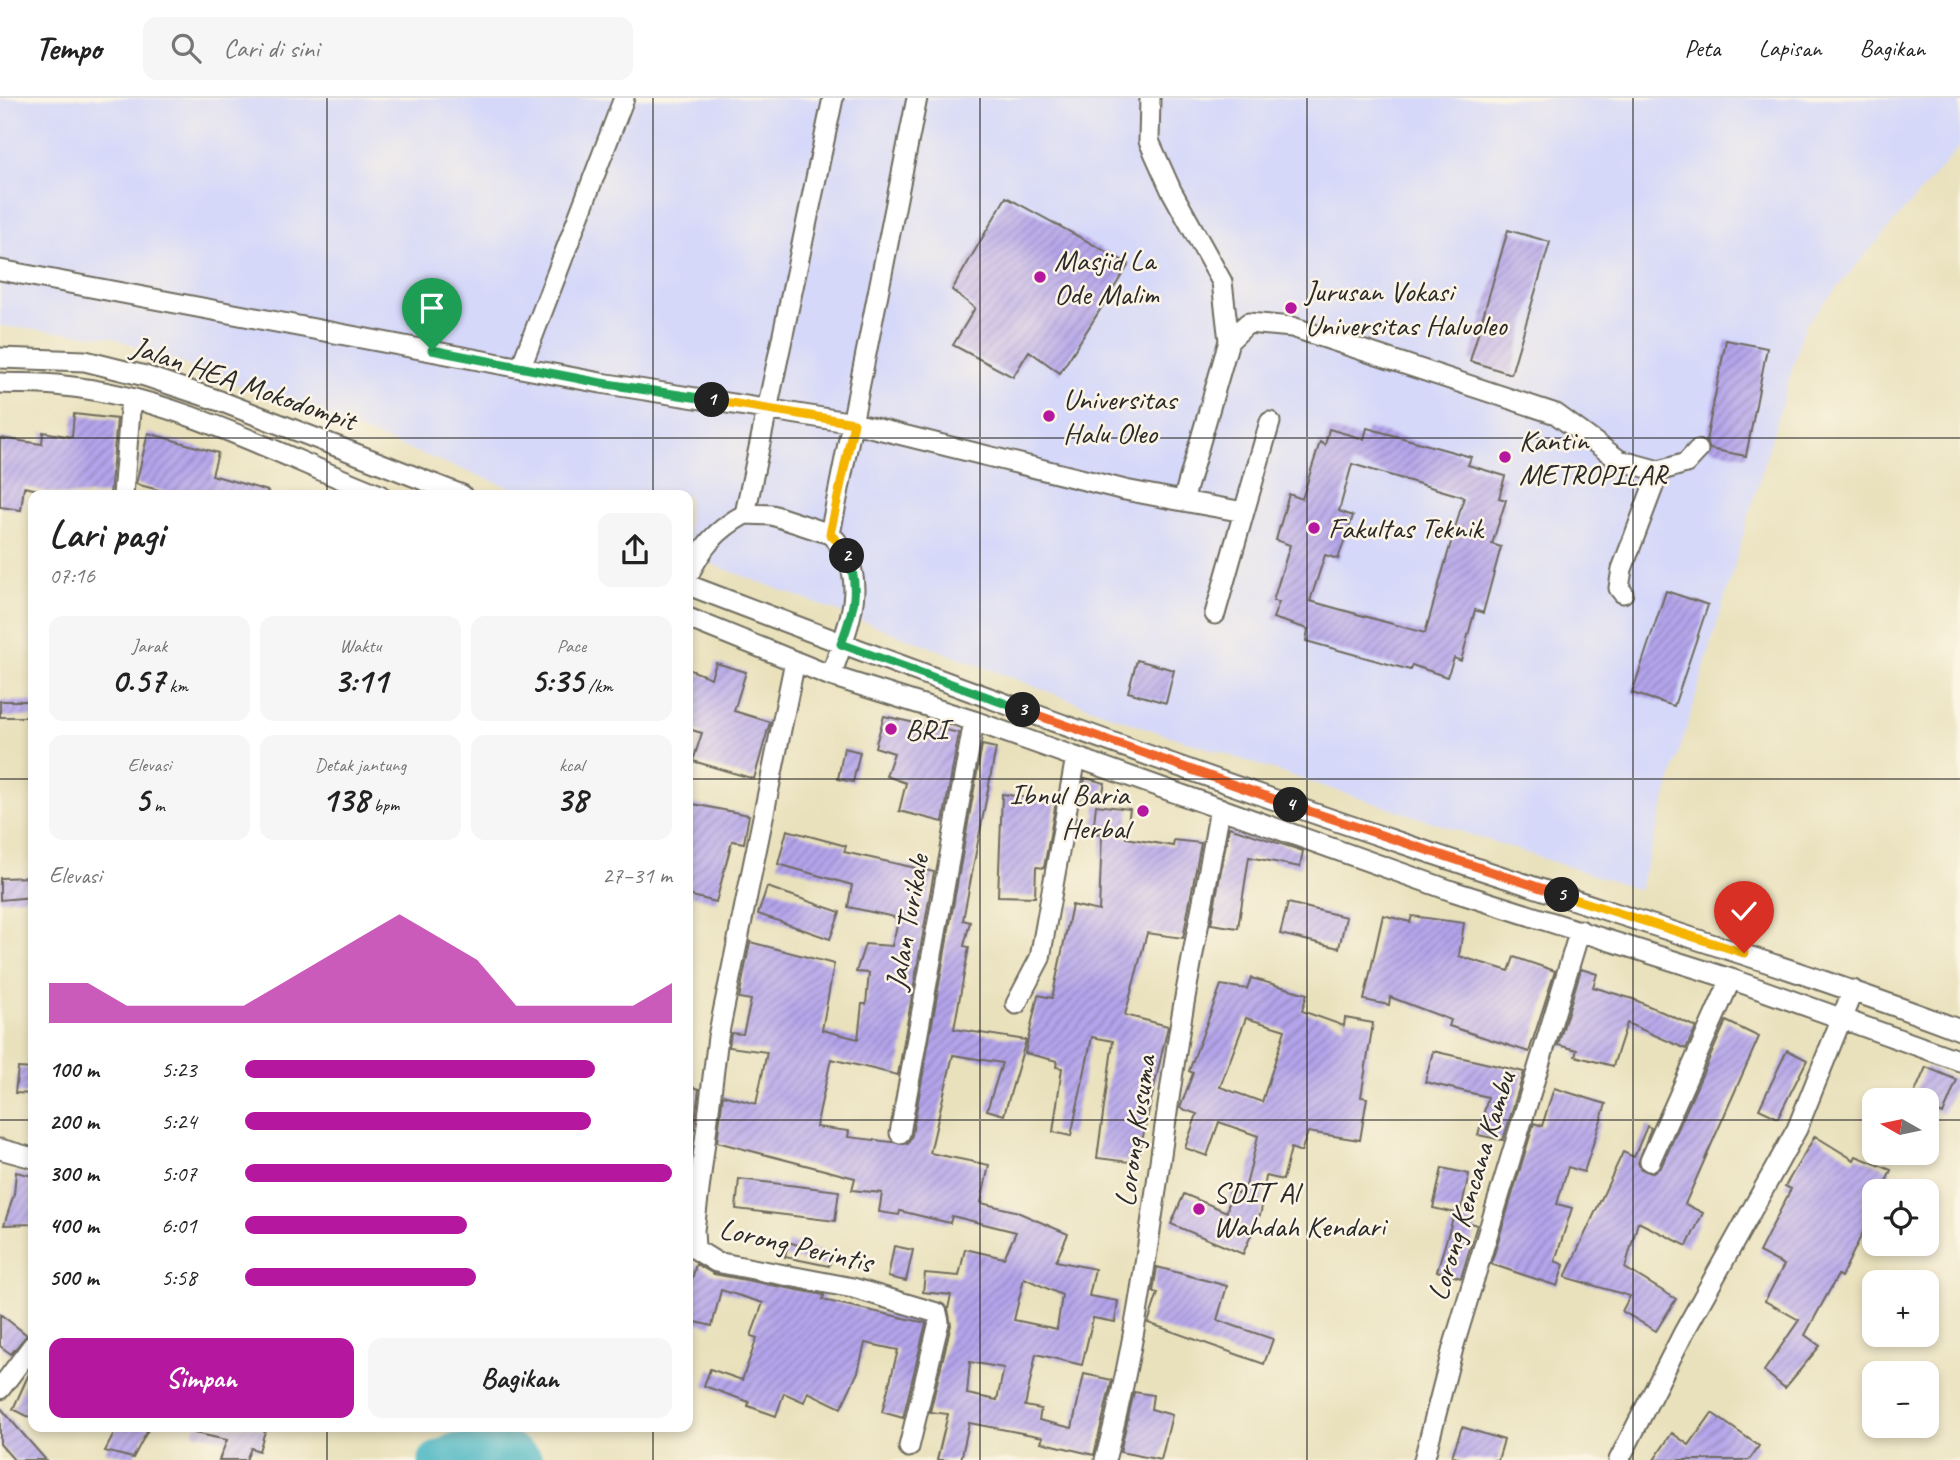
<!DOCTYPE html>
<html lang="id">
<head>
<meta charset="utf-8">
<style>
  :root { --surface:#fff; --page:#f6f6f6; --text:#222; --muted:#767676; --line:#e0e0e0; --accent:#b5179e }
  body { margin:0; font-family:Caveat,sans-serif; background:var(--page); color:var(--text); height:100vh; display:flex; flex-direction:column; font-size:26px; white-space:nowrap }
  * { box-sizing:border-box; margin:0 }
  p { font-size:23px; color:var(--muted) }
  .icon { flex:none; width:38px; height:38px; fill:none; stroke:currentColor; stroke-width:2; stroke-linecap:round; stroke-linejoin:round }
  .map { position:relative; flex:1; overflow:hidden }
  .details { position:absolute; left:28px; top:392px; width:665px; height:942px; display:flex; flex-direction:column; background:var(--surface); border-radius:14px; box-shadow:0 4px 10px #0003 }
  .details>* { flex:none }
  .needle { width:46px; rotate:279deg }
  .fabs { position:absolute; left:1862px; top:990px; display:grid; gap:14px }
  .fabs a { display:grid; place-items:center; width:77px; height:77px; border-radius:14px; background:var(--surface); box-shadow:0 4px 10px #0003; font-size:35px }
  .pin { position:absolute; display:grid; place-items:center; width:60px; height:60px; color:#fff; margin:-72px -30px; border-radius:50% 50% 50% 0; rotate:-45deg; box-shadow:0 0 7px #0007 }
  .pin .icon { rotate:45deg }
  .km { position:absolute; width:35px; height:35px; margin:-18px; border-radius:50%; background:#222; color:#fff; font-size:19px; line-height:35px; text-align:center }
  .round { display:grid; place-items:center; flex:none; width:74px; height:74px; border-radius:14px; background:var(--page) }
  .headline { display:flex; align-items:center; justify-content:space-between; height:119px; padding:0 21px }
  h1 { font-size:38px; font-weight:700; line-height:52px }
  .figures { display:grid; grid-template-columns:repeat(3,1fr); gap:10px; height:119px; padding:7px 21px }
  .figures div { display:grid; align-content:center; border-radius:14px; background:var(--page); text-align:center }
  .figures b { font-size:35px; font-weight:700 }
  .figures small { font-size:19px; font-weight:400 }
  .figures p { font-size:19px }
  .chart { height:196px; padding:14px 21px }
  .chart p { display:flex; justify-content:space-between }
  .chart svg { width:100%; height:126px; margin-top:7px; fill:var(--accent); opacity:.7 }
  .cta { display:flex; gap:14px; margin-top:auto; padding:14px 21px }
  .cta a { flex:1; height:80px; border-radius:14px; background:var(--accent); color:#fff; font-size:28px; font-weight:700; line-height:80px; text-align:center }
  .cta a+a { background:var(--page); color:var(--text) }
  ul { padding:0 21px; list-style:none; font-size:23px }
  li { display:grid; grid-template-columns:112px 84px 1fr; align-items:center; height:52px }
  li i { height:18px; border-radius:9px; background:var(--accent) }
  header { display:flex; align-items:center; gap:42px; box-sizing:border-box; height:98px; padding:0 35px; background:var(--surface); border-bottom:2px solid var(--line) }
  header strong { font-size:33px }
  nav { display:flex; gap:38px; margin-inline-start:auto; font-size:24px }
  .search { width:490px; height:63px; background:var(--page); display:flex; align-items:center; gap:18px; box-sizing:border-box; padding:0 24px; border-radius:14px; color:var(--muted); font-size:26px }
  .map>svg:first-child { display:block }
  .built { fill:#d5d8f9 }
  .lines { fill:none; stroke-linecap:round; stroke-linejoin:round }
  .river { stroke:#49b6c3; stroke-width:35 }
  .building { fill:url(#building-hatch); fill-rule:evenodd }
  .minor-casing { stroke:#6e6b5e; stroke-width:23 }
  .minor { stroke:#fff; stroke-width:19 }
  .split-1-casing { stroke:#fff; stroke-width:14 }
  .split-2-casing { stroke:#fff; stroke-width:14 }
  .split-3-casing { stroke:#fff; stroke-width:14 }
  .split-4-casing { stroke:#fff; stroke-width:14 }
  .split-5-casing { stroke:#fff; stroke-width:14 }
  .split-6-casing { stroke:#fff; stroke-width:14 }
  .split-1 { stroke:#22a559; stroke-width:9 }
  .split-2 { stroke:#f5b400; stroke-width:9 }
  .split-3 { stroke:#22a559; stroke-width:9 }
  .split-4 { stroke:#f0652b; stroke-width:9 }
  .split-5 { stroke:#f0652b; stroke-width:9 }
  .split-6 { stroke:#f5b400; stroke-width:9 }
  .grid { fill:none; stroke:#2b2b2b; stroke-width:2; stroke-opacity:0.55 }
  .poi-dot { fill:#b5179e; stroke:#fcf5e5; stroke-width:2.5 }
  .labels { text-anchor:middle; dominant-baseline:central; stroke-width:5; stroke-linejoin:round; paint-order:stroke }
  .poi-label { font-size:30px; fill:#2b2b2b; stroke:#fcf5e5; text-anchor:start }
  .street-label { font-size:30px; fill:#2b2b2b; stroke:#fcf5e5 }
</style>
</head>
<body>
<header>
<strong>Tempo</strong>
<div class="search"><svg class="icon" aria-label="search" viewBox="0 0 24 24"><circle cx="10" cy="10" r="6"/><path d="M15 15l6 6"/></svg>Cari di sini</div>
<nav><a>Peta</a><a>Lapisan</a><a>Bagikan</a></nav>
</header>
<div class="map">
<svg width="1960" height="1362" viewBox="0 0 1960 1362">
  <defs>
    <pattern id="building-hatch" width="6" height="6" patternUnits="userSpaceOnUse" patternTransform="scale(1.75)"><rect width="6" height="6" fill="#b4a4eb"/><path d="M-1 1l2-2M0 6l6-6M5 7l2-2" fill="none" stroke="#9386bf"/></pattern>
  </defs>
  <rect width="100%" height="100%" fill="#fcf5e5"/>
  <filter id="ink" filterUnits="userSpaceOnUse"><feTurbulence type="fractalNoise" baseFrequency=".0143" numOctaves="2"/><feDisplacementMap in="SourceGraphic" scale="14" xChannelSelector="R" yChannelSelector="G"/><feConvolveMatrix kernelMatrix="1 2 1 2 8 2 1 2 1" color-interpolation-filters="sRGB"/></filter>
  <filter id="wash" filterUnits="userSpaceOnUse"><feTurbulence type="fractalNoise" baseFrequency=".00686" numOctaves="4" result="noise"/><feDisplacementMap in="SourceGraphic" scale="28" xChannelSelector="R" yChannelSelector="G"/><feGaussianBlur stdDeviation="1.57" result="paint"/><feColorMatrix in="noise" values="0 0 0 0 0 0 0 0 0 0 0 0 0 0 0 0 0 1.4 0 .05"/><feComposite in="paint" operator="in"/></filter>
  <g filter="url(#wash)">
    <rect width="100%" height="100%" fill="#e9e1bc"/>
    <path class="built" d="M0,0h1960v48l-155,179 -166,565 -502,-165 -449,-170v-60h-158l-419,-158 -111,-11z"/>
    <g class="lines">
      <path class="river" d="M436,1362l18,-9 53,-3 18,12"/>
    </g>
    <g id="blocks">
      <path class="building" d="M1006,99l123,67 -69,109 -31,-22 -16,26 -60,-32 22,-37 -23,-18z
        M1508,132l42,12 -39,132 -41,-13z
        M1726,242l41,8 -21,108 -36,-7 -4,-8z
        M74,316l43,5 -7,76h-48l-38,-8 -3,23 -21,-3v-69l42,6 1,-12 29,5z
        M1367,330l104,29 -3,8 37,11 -6,22 7,2 -14,44 9,3 -18,66 -8,-3 -14,51 -7,-3 -7,19 -35,-12 -2,5 -104,-29 2,-12 -35,-11 6,-16 -6,-1 17,-56 -14,-5 13,-46 13,5 18,-57 5,3 4,-16 35,10zM1352,366l112,33 -39,136 -115,-32 15,-46 13,4 15,-43 -14,-5z
        M148,335l70,20 -6,22 56,16 -1,4h-90l-41,-11z
        M1666,493l42,14 -34,101 -42,-13z
        M1137,562l37,10 -8,33 -38,-11z
        M716,565l30,9 -12,39 36,11 -16,57 -61,-18 9,-28 -14,-4v-60l23,9z
        M0,603h33v16h-33z
        M884,618l75,17 -16,89 -44,-11 7,-28 -20,-7 8,-23 -19,-6z
        M982,647l14,3 -33,172 7,2 -6,24 5,1 -15,82 72,11 -22,75 -17,-5 15,-47 -49,-8 -23,98 59,12 -8,38 34,8 53,23 -12,27 39,8 -6,27 29,5 -3,21 -22,-4 -11,47 -46,-11 -11,52 16,3 -2,11 33,8 12,-54 28,6 -18,75 -53,-13 2,-5 -74,-14 -8,37h-24l11,-46 -18,-2 21,-87 -3,-16 3,-14 -28,-3 2,-19 34,3 6,-27 39,9 12,-26 -64,-16 -2,7 -50,-12 -1,4 -20,-3 3,-19 -30,-3 3,-12 -138,-36 6,-47 33,9 11,-52 -38,-5 2,-14 12,1 8,-34 -12,-2 11,-56 84,22 -12,66 36,9 4,-35h4l3,-31 -13,-1 9,-28 27,2 7,-28 -51,-11 4,-22 -74,-21 9,-34 59,16 -2,6 90,20 -36,203 -67,-16 -15,68 33,4 -1,6 60,7 4,-9zM1024,1180l38,17 -5,34 -43,-9zM970,1264l34,6 -7,32 -30,-6z
        M844,650l16,4 -7,30 -15,-3z
        M1085,680l20,5 -4,17 -19,-5z
        M1002,696l54,8 -12,66 -8,-1 -1,30 -37,-1z
        M688,705l61,12 -5,28 -12,-2 -16,61 -28,-7z
        M1096,707l34,4 -4,29 47,8 1,-6 27,3 -18,95 -36,-5 -22,82 43,11 -31,137 -40,-5 16,-117 -21,-4 -21,99 -18,-4 9,-64 -6,-1 1,-6 -32,-8 13,-58 14,3 20,-93 27,6 3,-77 -9,-1z
        M1229,729l74,24 -3,16 -51,-10 -11,71 -27,-4z
        M33,779v20l-33,3v-22z
        M767,789l73,25 -10,27 -72,-25z
        M1288,805l58,14 -7,31 -59,-14z
        M1383,817l27,7 2,-6 52,7 -5,33 50,15 5,-14 41,14 -26,81 -80,-26 2,-6 -61,-23 -1,8 -25,-5z
        M1581,871l16,5 -4,13 40,12 63,28 -10,22 -59,-26 -14,43 -38,-10 2,-6 -19,-5z
        M1251,880l56,16 -5,17 42,15 1,-8 28,5 -12,74 6,1 -7,42 -52,-8 -7,20 -10,-4 -8,32 -17,-4 -5,36 -18,42 -72,-30 13,-30 43,18 3,-20 14,2 14,-58 -39,-14 -12,34 -22,-8 12,-34 -17,-6 13,-35 -4,-2 32,-86 26,4zM1246,920l39,12 -23,72 -42,-15z
        M1726,923l33,16 -74,167 18,9 -16,33 -49,-24 -13,46 51,31 -20,32 -34,-20 8,-15 -65,-19 58,-125 11,5 13,-31 4,2 -13,35 3,6 10,4 10,-6z
        M1787,952l20,10 -29,58 -19,-9z
        M1433,953l91,21 -21,68 -25,-5 10,-38 -63,-15z
        M1926,969l31,13 -14,34 -16,-7v-6h-16z
        M18,970l15,1v25l-18,-1z
        M688,988l11,3 -5,39 -6,-1z
        M1554,990l52,16 -22,68 -16,-5 -11,37 15,4 -17,53 9,4 -7,21 -66,-22 43,-141 8,3z
        M1815,1038l39,24 2,-4 35,14 -9,22h-8v18l-33,67 -3,-2 -33,60 15,11 -35,42 -21,-17 35,-51 -34,-19 19,-36 -25,-13 32,-63 -6,-3z
        M1442,1070l27,6 -9,40 -27,-6z
        M16,1074l17,4v48l-29,1 10,-31z
        M739,1081l100,12 -4,30 -99,-12z
        M1453,1120l24,7 -16,53 -24,-7z
        M788,1144l44,13 -3,11 -44,-9z
        M894,1148l19,4 -7,31 -18,-4z
        M696,1166l18,10 110,21 -1,5 103,23 -23,95 -21,-6 16,-62 -33,-7 -7,29 -17,36 -33,-16 -4,10 -20,-9 -8,23 -28,-10 1,-4 -45,-16 6,-17 32,11 15,-42 -6,-2 12,-33 -42,-13 -9,36 -24,-6v-25z
        M1157,1169l70,19 -10,34 56,19 -9,25 -116,-41 10,-30 -5,-1z
        M0,1216l27,21 -16,19 -11,-8z
        M33,1267v54l-20,-10z
        M1134,1294l19,3 -2,14 21,6 -11,45 -41,-8z
        M0,1309l16,19 30,34h-32l-14,-16z
        M1712,1315l47,33 -10,14h-95l18,-27 17,12z
        M118,1328h32l-17,32 -28,-7z
        M195,1328h57l13,5 -6,20 -8,-3 -5,12h-27l8,-20 -33,-7z
        M1462,1329l42,13 -6,20h-34l-12,-4z"/>
    </g>
  </g>
  <g filter="url(#ink)">
    <use href="#blocks" fill-opacity="0" stroke="#6e6b5e" stroke-width="2"/>
    <g class="lines">
      <defs>
        <path id="minor" d="M1150,0l-1,43 22,49 51,92 7,59
          M0,172l601,113 253,40 271,67 58,11 46,-160 19,-18 44,4 264,87 63,46 40,11 -37,98 -3,19 4,5
          M0,260l85,3 60,15 75,25 242,94
          M521,269l103,-269
          M0,285c21,1 43,0 64,3 111,11 214,69 316,109
          M1659,373l27,-8 12,-13
          M123,397l8,-96
          M1183,403l61,11 26,-90
          M745,416l27,1 58,19
          M688,478c14,-29 28,-46 57,-62l88,-416
          M688,487c238,91 478,179 719,260 184,63 371,116 553,185
          M1215,516l29,-102
          M688,520l143,58 143,45 478,170 279,88 229,82
          M795,563l-77,376 -24,193 1,19 21,13 137,26 84,25 2,9 -30,125
          M831,578c16,-49 43,-100 -1,-142l87,-436
          M1016,906l24,-46 36,-201
          M900,1035l74,-412
          M0,1051l33,9
          M1650,1063l81,-182
          M0,1291l33,-44
          M1105,1362c36,-131 49,-267 70,-401 12,-84 31,-167 45,-251
          M1424,1362l29,-112 127,-418
          M1619,1362l65,-128 113,-203 56,-139"/>
      </defs>
      <use href="#minor" class="minor-casing"/>
      <use href="#minor" class="minor"/>
    </g>
  </g>
  <g class="lines" filter="url(#ink)">
    <defs>
      <path id="split-1" d="M432,252l169,33 111,17"/>
      <path id="split-2" d="M712,302l142,23 -24,111 11,11 6,11"/>
      <path id="split-3" d="M847,458c14,32 6,56 -6,88l182,66"/>
      <path id="split-4" d="M1023,612l268,95"/>
      <path id="split-5" d="M1291,707l271,90"/>
      <path id="split-6" d="M1562,797l182,58"/>
    </defs>
    <use href="#split-1" class="split-1-casing"/>
    <use href="#split-2" class="split-2-casing"/>
    <use href="#split-3" class="split-3-casing"/>
    <use href="#split-4" class="split-4-casing"/>
    <use href="#split-5" class="split-5-casing"/>
    <use href="#split-6" class="split-6-casing"/>
    <use href="#split-1" class="split-1"/>
    <use href="#split-2" class="split-2"/>
    <use href="#split-3" class="split-3"/>
    <use href="#split-4" class="split-4"/>
    <use href="#split-5" class="split-5"/>
    <use href="#split-6" class="split-6"/>
  </g>
  <path class="grid" d="M327,0v397M653,0v397M980,0v1362M1307,0v1362M1633,0v1362M0,340h1960M0,681h33M688,681h1272M0,1022h33M688,1022h1186M1927,1022h33M327,1328v34M653,1328v34"/>
  <g class="poi-dot">
    <circle cx="1040" cy="179" r="7"/>
    <circle cx="1291" cy="210" r="7"/>
    <circle cx="1049" cy="318" r="7"/>
    <circle cx="1505" cy="359" r="7"/>
    <circle cx="1314" cy="430" r="7"/>
    <circle cx="891" cy="631" r="7"/>
    <circle cx="1143" cy="713" r="7"/>
    <circle cx="1199" cy="1111" r="7"/>
  </g>
  <g class="labels">
    <g class="poi-label">
      <text x="1054" y="162">Masjid La<tspan x="1054" dy="34">Ode Malim</tspan></text>
      <text x="1305" y="193">Jurusan Vokasi<tspan x="1305" dy="34">Universitas Haluoleo</tspan></text>
      <text x="1063" y="301">Universitas<tspan x="1063" dy="34">Halu Oleo</tspan></text>
      <text x="1519" y="342">Kantin<tspan x="1519" dy="34">METROPILAR</tspan></text>
      <text x="1328" y="430">Fakultas Teknik</text>
      <text x="905" y="631">BRI</text>
      <text x="1129" y="696" text-anchor="end">Ibnul Baria<tspan x="1129" dy="34">Herbal</tspan></text>
      <text x="1213" y="1094">SDIT Al<tspan x="1213" dy="34">Wahdah Kendari</tspan></text>
    </g>
    <g class="street-label">
      <text transform="translate(244 285) rotate(19)">Jalan HEA Mokodompit</text>
      <text transform="translate(907 824) rotate(-80)">Jalan Turikale</text>
      <text transform="translate(1135 1033) rotate(-82)">Lorong Kusuma</text>
      <text transform="translate(1471 1088) rotate(-73)">Lorong Kencana Kambu</text>
      <text transform="translate(796 1147) rotate(13)">Lorong Perintis</text>
    </g>
  </g>
</svg>
<div class="fabs">
<a><svg class="needle" viewBox="-14 -14 28 28"><path d="M0-13l5 13h-10z" fill="#e53935"/><path d="M0 13l5-13h-10z" fill="#767676"/></svg></a>
<a><svg class="icon" aria-label="locate" viewBox="0 0 24 24"><circle cx="12" cy="12" r="6"/><path d="M12 2v4M12 18v4M2 12h4M18 12h4"/></svg></a>
<a>+</a>
<a>−</a>
</div>
<div class="pin" style="left:432px;top:252px;background:#1e9e55"><svg class="icon" aria-label="arrive" viewBox="0 0 24 24"><path d="M6 21V4h12l-3 4 3 4H6"/></svg></div>
<div class="pin" style="left:1744px;top:855px;background:#d93025"><svg class="icon" aria-label="check" viewBox="0 0 24 24"><path d="M5 12l5 5 9-10"/></svg></div>
<b class="km" style="left:712px;top:302px">1</b>
<b class="km" style="left:847px;top:458px">2</b>
<b class="km" style="left:1023px;top:612px">3</b>
<b class="km" style="left:1291px;top:707px">4</b>
<b class="km" style="left:1562px;top:797px">5</b>
<section class="details">
<div class="headline"><div><h1>Lari pagi</h1><p>07:16</p></div><a class="round"><svg class="icon" aria-label="share" viewBox="0 0 24 24"><path d="M12 15V3M7 8l5-5 5 5M5 13v7h14v-7"/></svg></a></div>
<div class="figures">
<div><p>Jarak</p><b>0.57<small> km</small></b></div>
<div><p>Waktu</p><b>3:11</b></div>
<div><p>Pace</p><b>5:35<small> /km</small></b></div>
</div>
<div class="figures">
<div><p>Elevasi</p><b>5<small> m</small></b></div>
<div><p>Detak jantung</p><b>138<small> bpm</small></b></div>
<div><p>kcal</p><b>38</b></div>
</div>
<div class="chart"><p><span>Elevasi</span>27–31 m</p>
<svg viewBox="0 0 160 44" preserveAspectRatio="none"><path d="M0 44V30L10 30L20 38L30 38L40 38L50 38L60 30L70 22L80 14L90 6L100 14L110 22L120 38L130 38L140 38L150 38L160 30V44z"/></svg>
</div>
<ul>
<li><b>100 m</b>5:23<i style="width:82%"></i></li>
<li><b>200 m</b>5:24<i style="width:81%"></i></li>
<li><b>300 m</b>5:07<i style="width:100%"></i></li>
<li><b>400 m</b>6:01<i style="width:52%"></i></li>
<li><b>500 m</b>5:58<i style="width:54%"></i></li>
</ul>
<div class="cta"><a>Simpan</a><a>Bagikan</a></div>
</section>
</div>
</body>
</html>
